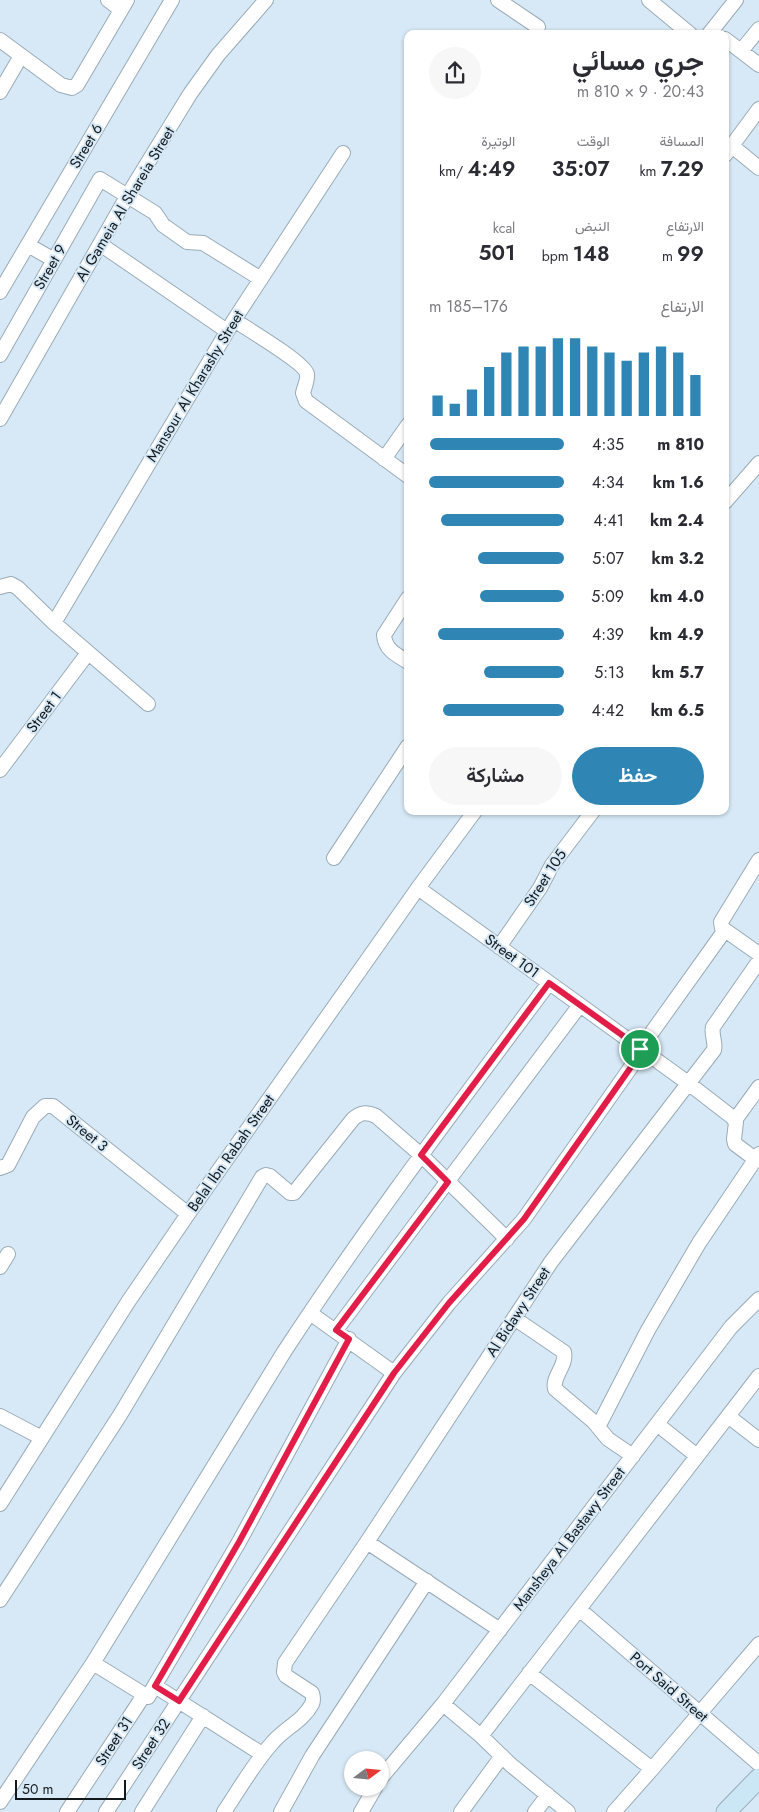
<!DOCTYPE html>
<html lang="ar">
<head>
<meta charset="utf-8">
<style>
  :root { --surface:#fff; --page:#f7f7f7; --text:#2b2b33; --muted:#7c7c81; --accent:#2f86b5 }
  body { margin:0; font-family:Jost,Vazirmatn,sans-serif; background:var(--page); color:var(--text); direction:rtl; height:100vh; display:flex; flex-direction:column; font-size:19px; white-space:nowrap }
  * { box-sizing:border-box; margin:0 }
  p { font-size:16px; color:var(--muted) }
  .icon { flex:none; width:28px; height:28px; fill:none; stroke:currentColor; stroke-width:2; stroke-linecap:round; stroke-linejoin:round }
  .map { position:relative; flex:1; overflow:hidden; direction:ltr }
  .details { position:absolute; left:404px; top:30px; width:325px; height:785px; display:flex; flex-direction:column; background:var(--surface); border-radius:10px; box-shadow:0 1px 4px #0004; direction:rtl }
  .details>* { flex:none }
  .needle { width:32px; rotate:74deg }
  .tools { position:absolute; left:344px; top:1751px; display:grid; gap:10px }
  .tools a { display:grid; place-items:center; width:45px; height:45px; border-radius:50%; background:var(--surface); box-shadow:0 1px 4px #0004; font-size:25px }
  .scale { position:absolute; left:15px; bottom:12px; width:111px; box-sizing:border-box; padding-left:5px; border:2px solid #12191d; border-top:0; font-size:14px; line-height:18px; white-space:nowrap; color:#12191d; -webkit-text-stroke:4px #d7e9f6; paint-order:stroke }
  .pin { position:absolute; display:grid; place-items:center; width:42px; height:42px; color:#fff; margin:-21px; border:2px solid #fff; border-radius:50%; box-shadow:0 1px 5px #0007 }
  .round { display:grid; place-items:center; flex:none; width:52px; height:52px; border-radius:26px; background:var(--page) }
  .summary { display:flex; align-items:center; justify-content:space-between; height:85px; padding:0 25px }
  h1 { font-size:28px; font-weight:600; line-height:38px }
  .stats { display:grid; grid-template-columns:repeat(3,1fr); gap:8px; height:85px; padding:5px 25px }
  .stats div { display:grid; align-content:center }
  .stats b { font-size:21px; font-weight:600 }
  .stats small { font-size:14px; font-weight:400 }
  .stats p { font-size:14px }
  .chart { height:140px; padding:10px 25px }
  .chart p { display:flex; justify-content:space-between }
  .chart svg { width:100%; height:90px; margin-top:5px; stroke:var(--accent); stroke-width:6 }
  .button { display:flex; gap:10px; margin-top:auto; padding:10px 25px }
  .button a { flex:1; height:58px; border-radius:30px; background:var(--accent); color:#fff; font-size:20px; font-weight:600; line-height:58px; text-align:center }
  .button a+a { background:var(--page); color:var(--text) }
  ul { padding:0 25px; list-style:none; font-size:16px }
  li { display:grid; grid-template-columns:80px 60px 1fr; align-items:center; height:38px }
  li i { height:12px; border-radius:6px; background:var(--accent) }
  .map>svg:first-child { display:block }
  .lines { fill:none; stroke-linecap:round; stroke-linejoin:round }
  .street-casing { stroke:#99abb7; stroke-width:16 }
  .secondary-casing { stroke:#99abb7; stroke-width:21 }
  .street { stroke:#fff; stroke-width:14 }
  .secondary { stroke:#cbe6f5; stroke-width:19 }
  .route-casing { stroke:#fff; stroke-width:10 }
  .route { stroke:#e11d48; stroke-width:6 }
  .labels { text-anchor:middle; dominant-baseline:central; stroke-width:4; stroke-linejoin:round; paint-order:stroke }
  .street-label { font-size:15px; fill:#12191d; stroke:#d7e9f6 }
</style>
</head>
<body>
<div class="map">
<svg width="759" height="1812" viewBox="0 0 759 1812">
  <rect width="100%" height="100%" fill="#d7e9f6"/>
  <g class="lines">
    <defs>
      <path id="street" d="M108,0l13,10
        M498,0l40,27
        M649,0l41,34
        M709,34l27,-34
        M725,39l34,26
        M0,40l61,45 11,3 5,-3 50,-85
        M741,51l18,-22
        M0,92l21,-36
        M732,146l27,22
        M725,155l34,-46
        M100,244l127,87
        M28,245l26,15
        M0,292l172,-292
        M234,320c12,8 71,43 73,54 1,6 -3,14 -4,19l3,8 102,75
        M0,355l100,-176 55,34 8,12 24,17 16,1 58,36
        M0,419l128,-224 62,-101 28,-39 48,-55
        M384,459l24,-34
        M725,502l34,-39
        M0,587l11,-3 7,4 36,35 94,81
        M408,598l-24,37c1,15 13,20 24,27
        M54,623l180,-303 109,-167
        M0,770l88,-117
        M334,858l74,-112
        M759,860l-38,62 1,6 37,26
        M418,888l270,195 44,34 4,5 -2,17 1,5 20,15
        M499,947l41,-59 12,-23 41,-54
        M640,1049l85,-119
        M735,1120l24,-33
        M0,1168l8,-3 25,-48 12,-11h8l135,108
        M0,1267l8,-13
        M310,1313l84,60
        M514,1318l50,34c3,14 -12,24 -9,37l39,33 14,17 25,17
        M336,1330l244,-325
        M0,1416l42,22
        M728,1416l31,24
        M657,1424l40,32
        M598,1427l50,-97 51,-87 60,-89
        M0,1504l128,-202 60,-88 230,-326 57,-77
        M367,1542l133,88
        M0,1600l120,-185 142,-238 4,-2 4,1 20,17h4l59,-74c8,-7 13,-7 23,-3l45,39 86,84
        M579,1609l180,155
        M93,1663l55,34 91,-155 110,-203
        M529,1673l123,96
        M155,1686l107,68
        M443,1704l38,32 30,29 57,47
        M481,1736l278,-360
        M380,1779l63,-75 288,-377 28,-28
        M0,1802l93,-139 191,-311c83,-127 175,-248 265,-369
        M67,1812l77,-117
        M106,1812l288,-439 55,-70 75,-84 119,-169
        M142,1812l61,-96
        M224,1812c16,-24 30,-49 49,-70 12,-14 30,-21 39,-38 2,-4 1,-7 0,-11l-26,-17 -2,-4 1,-9 82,-121 184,-280 163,-212c2,-8 -3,-15 -1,-23l46,-66
        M281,1812l31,-56 115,-175
        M361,1812l14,-24
        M461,1812l41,-56
        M535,1812l13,-17
        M614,1812l38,-43 107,-125"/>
      <path id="secondary" d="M726,1812l33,-34"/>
    </defs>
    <use href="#street" class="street-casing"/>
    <use href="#secondary" class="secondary-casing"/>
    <use href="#street" class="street"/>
    <use href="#secondary" class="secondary"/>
  </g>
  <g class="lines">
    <defs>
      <path id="route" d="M549,983l94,67 -119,169 -75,84 -55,70 -215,328 -24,-15 84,-144 110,-203 -13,-9 112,-148 -27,-27z"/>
    </defs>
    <use href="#route" class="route-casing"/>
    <use href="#route" class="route"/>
  </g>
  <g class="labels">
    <g class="street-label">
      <text transform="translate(86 146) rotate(-59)">Street 6</text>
      <text transform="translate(125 204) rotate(-59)">Al Gameia Al Shareia Street</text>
      <text transform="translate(50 267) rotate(-60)">Street 9</text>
      <text transform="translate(195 386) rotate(-59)">Mansour Al Kharashy Street</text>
      <text transform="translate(44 712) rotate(-53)">Street 1</text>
      <text transform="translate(545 878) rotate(-57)">Street 105</text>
      <text transform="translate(512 956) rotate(36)">Street 101</text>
      <text transform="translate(87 1133) rotate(39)">Street 3</text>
      <text transform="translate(231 1153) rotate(-55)">Belal Ibn Rabah Street</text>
      <text transform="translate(518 1312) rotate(-57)">Al Bidawy Street</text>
      <text transform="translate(569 1539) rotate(-53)">Mansheya Al Bastawy Street</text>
      <text transform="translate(669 1687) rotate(41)">Port Said Street</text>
      <text transform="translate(114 1741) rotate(-57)">Street 31</text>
      <text transform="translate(151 1744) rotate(-57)">Street 32</text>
    </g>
  </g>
</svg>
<div class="tools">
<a><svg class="needle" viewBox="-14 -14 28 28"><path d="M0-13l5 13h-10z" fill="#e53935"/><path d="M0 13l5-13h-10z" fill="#7c7c81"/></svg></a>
</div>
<div class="scale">50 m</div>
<div class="pin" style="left:640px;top:1049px;background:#1e9e55"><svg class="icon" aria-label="arrive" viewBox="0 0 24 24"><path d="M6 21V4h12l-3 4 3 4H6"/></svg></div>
<section class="details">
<div class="summary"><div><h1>جري مسائي</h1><p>20:43 · 9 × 810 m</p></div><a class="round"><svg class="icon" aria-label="share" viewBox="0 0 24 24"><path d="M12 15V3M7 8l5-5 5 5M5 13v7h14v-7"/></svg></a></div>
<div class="stats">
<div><p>المسافة</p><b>7.29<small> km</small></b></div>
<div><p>الوقت</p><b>35:07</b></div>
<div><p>الوتيرة</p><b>4:49<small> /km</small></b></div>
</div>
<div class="stats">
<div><p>الارتفاع</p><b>99<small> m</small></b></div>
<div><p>النبض</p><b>148<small> bpm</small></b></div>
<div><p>kcal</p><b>501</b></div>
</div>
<div class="chart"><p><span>الارتفاع</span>176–185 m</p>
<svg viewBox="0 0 160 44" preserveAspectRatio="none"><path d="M5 44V34M15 44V38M25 44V31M35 44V20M45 44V13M55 44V10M65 44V10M75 44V6M85 44V6M95 44V10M105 44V13M115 44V17M125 44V13M135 44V10M145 44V13M155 44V24"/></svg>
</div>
<ul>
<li><b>810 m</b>4:35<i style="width:99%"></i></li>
<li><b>1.6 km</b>4:34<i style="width:100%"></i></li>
<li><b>2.4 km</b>4:41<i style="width:91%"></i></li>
<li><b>3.2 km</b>5:07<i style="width:64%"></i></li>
<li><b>4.0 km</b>5:09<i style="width:62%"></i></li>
<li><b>4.9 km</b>4:39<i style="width:93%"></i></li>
<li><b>5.7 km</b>5:13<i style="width:59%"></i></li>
<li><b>6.5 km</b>4:42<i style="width:90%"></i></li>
</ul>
<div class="button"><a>حفظ</a><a>مشاركة</a></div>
</section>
</div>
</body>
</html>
